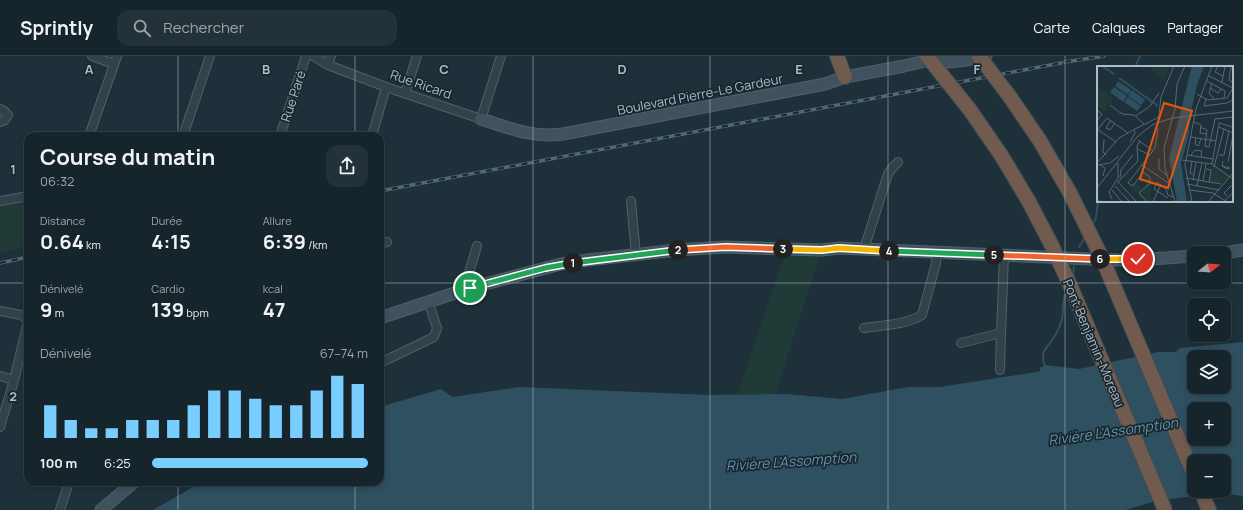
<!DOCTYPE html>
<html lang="fr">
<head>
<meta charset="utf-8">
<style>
  :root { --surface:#16252c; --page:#233138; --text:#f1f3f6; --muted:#9ea5a9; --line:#354248; --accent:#79ceff }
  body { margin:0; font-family:Manrope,sans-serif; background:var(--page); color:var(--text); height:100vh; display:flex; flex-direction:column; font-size:15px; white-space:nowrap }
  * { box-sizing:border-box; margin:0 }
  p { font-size:13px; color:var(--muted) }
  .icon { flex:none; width:22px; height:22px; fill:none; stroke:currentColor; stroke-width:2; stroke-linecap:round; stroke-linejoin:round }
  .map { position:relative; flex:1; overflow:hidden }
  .drawer { position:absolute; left:24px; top:76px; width:360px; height:354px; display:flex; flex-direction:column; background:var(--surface); border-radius:12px; box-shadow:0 2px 6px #0003,0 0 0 1px var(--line) }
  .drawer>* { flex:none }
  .needle { width:26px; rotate:73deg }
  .controls { position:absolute; left:1187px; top:190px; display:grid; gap:8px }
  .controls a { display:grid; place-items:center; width:44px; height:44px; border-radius:8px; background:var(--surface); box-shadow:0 2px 6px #0003,0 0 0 1px var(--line); font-size:20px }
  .pin { position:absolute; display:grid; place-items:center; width:34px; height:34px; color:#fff; margin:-17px; border:2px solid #fff; border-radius:50%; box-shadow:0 1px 4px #0007 }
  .km { position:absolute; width:20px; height:20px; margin:-10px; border-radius:50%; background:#222; color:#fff; font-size:11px; line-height:20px; text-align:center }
  .round { display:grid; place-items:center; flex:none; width:42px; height:42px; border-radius:12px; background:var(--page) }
  .head { display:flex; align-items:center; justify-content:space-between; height:68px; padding:0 16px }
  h1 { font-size:22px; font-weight:700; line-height:30px }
  .metrics { display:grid; grid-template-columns:repeat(3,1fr); gap:6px; height:68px; padding:4px 16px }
  .metrics div { display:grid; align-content:center }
  .metrics b { font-size:20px; font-weight:700 }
  .metrics small { font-size:11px; font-weight:400 }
  .metrics p { font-size:11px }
  .chart { height:112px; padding:8px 16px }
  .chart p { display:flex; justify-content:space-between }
  .chart svg { width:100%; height:72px; margin-top:4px; stroke:var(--accent); stroke-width:6 }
  ul { padding:0 16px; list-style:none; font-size:13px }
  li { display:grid; grid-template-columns:64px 48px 1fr; align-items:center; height:30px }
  li i { height:10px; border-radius:5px; background:var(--accent) }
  header { display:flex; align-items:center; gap:24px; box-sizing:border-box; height:56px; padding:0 20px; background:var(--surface); border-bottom:1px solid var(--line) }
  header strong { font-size:19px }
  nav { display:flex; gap:22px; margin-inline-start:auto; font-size:14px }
  .search { width:280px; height:36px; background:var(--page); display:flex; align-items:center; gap:10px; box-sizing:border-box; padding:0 14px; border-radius:12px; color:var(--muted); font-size:15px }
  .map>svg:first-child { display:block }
  .green { fill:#203b37 }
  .water { fill:#2e5061; fill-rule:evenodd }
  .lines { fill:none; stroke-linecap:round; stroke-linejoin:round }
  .stream { stroke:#2e5061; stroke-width:2 }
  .street-casing { stroke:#506068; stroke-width:10 }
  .secondary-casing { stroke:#506068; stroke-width:13 }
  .highway-casing { stroke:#3d4d55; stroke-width:16 }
  .street { stroke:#32424a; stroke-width:8 }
  .secondary { stroke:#40525e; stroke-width:11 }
  .highway { stroke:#715b4e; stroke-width:14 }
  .rail-casing { stroke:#536872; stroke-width:3.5 }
  .rail { stroke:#18272f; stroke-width:2; stroke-dasharray:6; stroke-linecap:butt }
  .highway-bridge-casing { stroke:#3d4d55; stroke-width:16; stroke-linecap:butt }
  .highway-bridge { stroke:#715b4e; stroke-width:14 }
  .split-1-casing { stroke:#fff; stroke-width:8 }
  .split-2-casing { stroke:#fff; stroke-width:8 }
  .split-3-casing { stroke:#fff; stroke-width:8 }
  .split-4-casing { stroke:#fff; stroke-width:8 }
  .split-5-casing { stroke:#fff; stroke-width:8 }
  .split-6-casing { stroke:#fff; stroke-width:8 }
  .split-7-casing { stroke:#fff; stroke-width:8 }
  .split-1 { stroke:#22a559; stroke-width:5 }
  .split-2 { stroke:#22a559; stroke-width:5 }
  .split-3 { stroke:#f0652b; stroke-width:5 }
  .split-4 { stroke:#f5b400; stroke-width:5 }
  .split-5 { stroke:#22a559; stroke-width:5 }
  .split-6 { stroke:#f0652b; stroke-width:5 }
  .split-7 { stroke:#f5b400; stroke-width:5 }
  .grid { fill:none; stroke:#acbdc7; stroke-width:1; stroke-opacity:0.55 }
  .labels { text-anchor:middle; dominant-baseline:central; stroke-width:3.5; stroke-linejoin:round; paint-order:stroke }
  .street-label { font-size:13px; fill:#acbdc7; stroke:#18272f }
  .water-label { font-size:14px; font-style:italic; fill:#6193aa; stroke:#18272f }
  .inset-river { fill:none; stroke:#2e5061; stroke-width:2 }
  .inset-road { fill:none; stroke:#576972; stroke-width:1 }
  .view { fill:#e8590c; fill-opacity:0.15; stroke:#e8590c; stroke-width:2 }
  .inset-edge { fill:none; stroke:#acbdc7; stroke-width:2 }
  .grid-label { font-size:13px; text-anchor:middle; font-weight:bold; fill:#acbdc7; stroke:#18272f; stroke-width:3.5; stroke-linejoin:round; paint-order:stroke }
</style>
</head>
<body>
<header>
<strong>Sprintly</strong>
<div class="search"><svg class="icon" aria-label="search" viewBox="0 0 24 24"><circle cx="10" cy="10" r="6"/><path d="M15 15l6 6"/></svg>Rechercher</div>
<nav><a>Carte</a><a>Calques</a><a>Partager</a></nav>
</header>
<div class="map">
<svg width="1243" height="454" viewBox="0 0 1243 454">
  <rect width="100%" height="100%" fill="#1e313a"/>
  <path class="green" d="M28,143v48l-28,5v-47z
    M787,193l35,1 -47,144 -38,1z"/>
  <path class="water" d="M1243,286v154l-25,-3 -62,8 -31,9h-972l49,-28h178v-75l61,-18 12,8 66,-10 191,8 76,-1 56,5 66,-12h32l96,-15 4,-1v-3l5,-3 34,4 79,-17h18l4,-4zM1194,301h30v30h-30zM1194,353h30v30h-30zM1194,405h30v30h-30z"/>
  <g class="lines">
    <path class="stream" d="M1135,11l5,-11
      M1092,169l4,-7 2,-17
      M1079,191l6,-10
      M1073,221l1,-11
      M1045,311c-5,-15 0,-17 8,-28 4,-6 7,-13 9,-20 2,-10 0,-18 4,-27"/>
    <defs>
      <path id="street" d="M92,0l22,8
        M313,0l15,9 58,22 95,32 20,-63
        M328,9l3,-9
        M405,37l12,-37
        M0,53l4,2 4,4 -3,5 -5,2
        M89,80l28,-80
        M183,80l27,-80
        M280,80l26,-80
        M372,80l14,-49
        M0,145l28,-5
        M631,145l5,54
        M380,188l7,-2
        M865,194l1,-7 22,-69 5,-7 5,-5
        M470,232l-2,-12 9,-30
        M0,255l21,4 7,5
        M864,272c19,-3 41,-3 58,-13l14,-52 1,-10
        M961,287l40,-10 3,-77
        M380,307l54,-26 3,-9 -9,-27
        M1000,314l1,-37
        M0,320l14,4
        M0,371l14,-47 14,-58
        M60,454l9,-28"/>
      <path id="secondary" d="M937,7l30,-3 19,-4
        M481,63c28,9 51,19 82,15l262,-50 20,-7 59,-11 42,-10
        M1224,197l19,-3
        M380,262l90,-30 91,-24 27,-4 89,-10 48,-3 97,3 17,-2 276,12 36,-1 43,-3
        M101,454l33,-28"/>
      <path id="highway" d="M837,0l8,21
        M1010,41l30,44 30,52
        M970,54l31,45 27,45
        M1201,435l8,19"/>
    </defs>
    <use href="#street" class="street-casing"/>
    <use href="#secondary" class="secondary-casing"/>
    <use href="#highway" class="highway-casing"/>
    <use href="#street" class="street"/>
    <use href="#secondary" class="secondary"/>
    <use href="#highway" class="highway"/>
    <defs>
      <path id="rail" d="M1065,6l39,-6
        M380,135l681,-128
        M0,207l28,-6"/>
    </defs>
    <use href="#rail" class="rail-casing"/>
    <use href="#rail" class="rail"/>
    <defs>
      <path id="highway-bridge" d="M927,0l43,54
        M979,0l31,41
        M1070,137l32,65 92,217
        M1028,144l23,44 19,41 95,225"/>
    </defs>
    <use href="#highway-bridge" class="highway-bridge-casing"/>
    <use href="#highway-bridge" class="highway-bridge"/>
  </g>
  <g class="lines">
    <defs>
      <path id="split-1" d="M470,232l75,-20 28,-5"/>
      <path id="split-2" d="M573,207l105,-13"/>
      <path id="split-3" d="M678,194l47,-3 58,2"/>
      <path id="split-4" d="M783,193l39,1 17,-2 50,3"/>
      <path id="split-5" d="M889,195l105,4"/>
      <path id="split-6" d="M994,199l106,4"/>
      <path id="split-7" d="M1100,203h38"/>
    </defs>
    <use href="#split-1" class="split-1-casing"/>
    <use href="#split-2" class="split-2-casing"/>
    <use href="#split-3" class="split-3-casing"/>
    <use href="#split-4" class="split-4-casing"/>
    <use href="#split-5" class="split-5-casing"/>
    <use href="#split-6" class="split-6-casing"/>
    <use href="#split-7" class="split-7-casing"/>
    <use href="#split-1" class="split-1"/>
    <use href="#split-2" class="split-2"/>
    <use href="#split-3" class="split-3"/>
    <use href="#split-4" class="split-4"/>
    <use href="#split-5" class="split-5"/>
    <use href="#split-6" class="split-6"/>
    <use href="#split-7" class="split-7"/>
  </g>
  <path class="grid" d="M178,0v80M355,0v80M533,0v454M710,0v454M888,0v454M1065,0v454M0,227h28M380,227h814M1194,227h30M1224,227h19M178,426v28M355,426v28"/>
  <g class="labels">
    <g class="street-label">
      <text transform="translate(421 28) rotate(19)">Rue Ricard</text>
      <text transform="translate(700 38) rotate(-11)">Boulevard Pierre-Le Gardeur</text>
      <text transform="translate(293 40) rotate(-72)">Rue Paré</text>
      <text transform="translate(1094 287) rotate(67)">Pont Benjamin-Moreau</text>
    </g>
    <g class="water-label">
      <text transform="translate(1113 375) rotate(-8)">Rivière L'Assomption</text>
      <text transform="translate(791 405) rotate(-4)">Rivière L'Assomption</text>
    </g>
  </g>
  <g transform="translate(1097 10)">
    <rect width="136" height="136" fill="#1e313a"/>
    <path d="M55,0l10,1v5l2,-6h5l-4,14 -11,-7zM0,21l17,11 -10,13 -7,-5zM115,98l17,12 -7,8 -13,-2zM56,110l-3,26h-2l-17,-13 4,-7 8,8z" fill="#203b37"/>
    <path d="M95,0h12l-7,19 -7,31 -1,18 -8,29 6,39h-10l-8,-44zM21,15l13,9 -3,5 -13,-9zM17,21l13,9 -4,6 -13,-10zM35,24l13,10 -4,5 -13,-9zM31,31l13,9 -4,5 -13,-9z" fill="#2e5061"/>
    <path class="inset-river" d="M5,0l12,8M22,12l39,28"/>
    <path class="inset-road" d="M121,0l-3,6 8,4M134,0l-2,14 4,3M112,10l24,12M110,15l18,10 -1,7M125,16l3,-16M115,17l-3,10 5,6M113,22l8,5 3,-4M100,28l11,6 19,-2 6,-10M109,33l-2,7 23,-3 6,-3M13,39l12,9 12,1 10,9M0,44l5,4 -5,7M39,50l14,-10 9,-13M14,54l-5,8 4,2 5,-7M97,56l7,3 -1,8 6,1M61,57l3,-26 13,-31M103,61l7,3 -2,16 4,1 6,-28 18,-2M122,61l14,6M136,61l-14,-4 -7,41 21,15M0,63l19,13M1,63l9,-11 21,15M38,63l24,-12M94,71l25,4M99,72l-1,6 3,2 3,-7M7,74l-1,12 3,3M41,74l15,11M33,76l5,-9 -1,-4M40,83l13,6M90,89l26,4M94,89l4,-5 7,1 -1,6M122,89h5l5,-24M62,93v10l9,7M85,94l30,4M95,95l-2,12 4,2M131,96l5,-27M0,97l22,-25 16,-9M0,99l13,-2 9,-7M3,99l5,3 -2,8M45,99l28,19M126,100l7,2 -3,1 -5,-3 1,-5M117,101l10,-38M109,103l5,1 -2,12M45,106l8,5 -1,7 -10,9 8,9M46,106l-10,14 -5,-3 27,-35 3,-20M23,112l1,-8 12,-15M89,112l35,6M96,114l3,-18M106,115l3,-17M21,116l19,20M20,117l21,-22 -1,-15 3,-5M90,118l32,6v-2M18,120l15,16M100,120l5,-23M0,122l40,-51 15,-12 20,-7 61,-7M15,124l10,12M92,124l24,3 14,9M130,130l-3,-3 9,-9M71,132l-14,-9 3,-7 9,7 2,6 5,2M15,133l-3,-7 9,-14v-15M0,135l15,1M56,136l8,-18M78,136l-10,-34 -1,-20 11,-39 2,-25 8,-18M95,136l-7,-37 11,-56 16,-43M111,136l25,-29M126,136l10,-9"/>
    <path class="view" d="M67,37l28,8 -24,77 -28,-9z"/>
    <rect width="136" height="136" class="inset-edge"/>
  </g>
  <g class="grid-label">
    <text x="89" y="18">A</text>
    <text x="266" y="18">B</text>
    <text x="444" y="18">C</text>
    <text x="622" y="18">D</text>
    <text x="799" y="18">E</text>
    <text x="977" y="18">F</text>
    <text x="13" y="118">1</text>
    <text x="13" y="345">2</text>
  </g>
</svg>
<div class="controls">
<a><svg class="needle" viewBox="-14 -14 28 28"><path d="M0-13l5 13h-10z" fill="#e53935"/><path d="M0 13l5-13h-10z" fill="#9ea5a9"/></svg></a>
<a><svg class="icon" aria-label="locate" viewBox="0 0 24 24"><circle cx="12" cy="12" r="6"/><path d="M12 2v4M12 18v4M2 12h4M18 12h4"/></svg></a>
<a><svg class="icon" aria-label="layers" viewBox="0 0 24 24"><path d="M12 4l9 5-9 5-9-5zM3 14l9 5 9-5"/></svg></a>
<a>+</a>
<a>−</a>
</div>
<div class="pin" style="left:470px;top:232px;background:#1e9e55"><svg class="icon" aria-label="arrive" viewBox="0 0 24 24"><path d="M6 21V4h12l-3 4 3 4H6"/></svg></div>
<div class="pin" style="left:1138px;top:203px;background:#d93025"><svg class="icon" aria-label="check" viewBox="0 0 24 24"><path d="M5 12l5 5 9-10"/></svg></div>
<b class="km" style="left:573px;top:207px">1</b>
<b class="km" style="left:678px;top:194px">2</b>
<b class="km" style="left:783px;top:193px">3</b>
<b class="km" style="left:889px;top:195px">4</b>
<b class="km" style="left:994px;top:199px">5</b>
<b class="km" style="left:1100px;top:203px">6</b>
<section class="drawer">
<div class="head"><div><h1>Course du matin</h1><p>06:32</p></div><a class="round"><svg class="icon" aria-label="share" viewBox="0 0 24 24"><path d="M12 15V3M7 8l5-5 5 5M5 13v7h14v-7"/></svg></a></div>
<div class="metrics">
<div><p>Distance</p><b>0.64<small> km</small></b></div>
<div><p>Durée</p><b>4:15</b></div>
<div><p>Allure</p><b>6:39<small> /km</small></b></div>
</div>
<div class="metrics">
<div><p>Dénivelé</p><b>9<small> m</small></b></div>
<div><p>Cardio</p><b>139<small> bpm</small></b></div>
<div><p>kcal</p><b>47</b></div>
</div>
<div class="chart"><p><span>Dénivelé</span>67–74 m</p>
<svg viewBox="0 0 160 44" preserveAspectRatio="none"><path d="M5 44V24M15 44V33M25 44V38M35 44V38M45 44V33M55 44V33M65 44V33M75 44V24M85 44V15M95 44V15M105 44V20M115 44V24M125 44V24M135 44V15M145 44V6M155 44V11"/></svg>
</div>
<ul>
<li><b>100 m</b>6:25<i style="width:100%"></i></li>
</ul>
</section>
</div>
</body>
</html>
